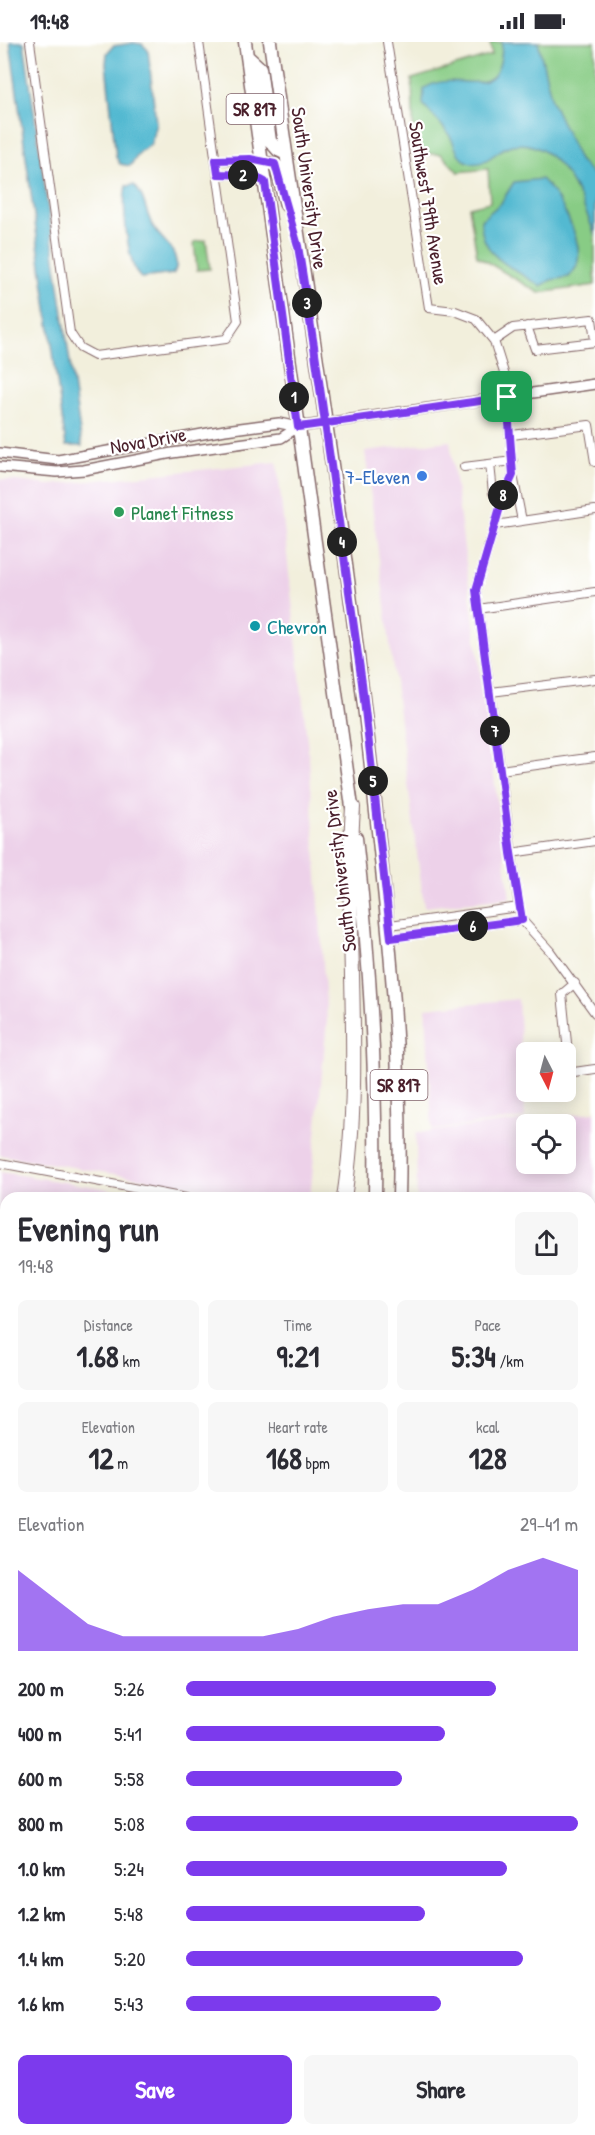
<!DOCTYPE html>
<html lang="en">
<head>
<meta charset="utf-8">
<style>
  :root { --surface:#fff; --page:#f7f7f7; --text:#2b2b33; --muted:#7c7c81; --accent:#7c3aed }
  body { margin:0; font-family:"Patrick Hand",sans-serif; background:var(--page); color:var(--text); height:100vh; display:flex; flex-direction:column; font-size:22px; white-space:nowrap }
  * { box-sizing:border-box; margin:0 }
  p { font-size:20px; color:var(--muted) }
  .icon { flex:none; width:33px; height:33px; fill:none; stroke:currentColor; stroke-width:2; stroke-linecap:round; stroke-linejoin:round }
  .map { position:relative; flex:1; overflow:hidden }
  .panel { position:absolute; left:0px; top:1150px; width:596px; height:944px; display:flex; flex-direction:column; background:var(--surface); border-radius:18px 18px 0 0; box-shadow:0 3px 15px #0003 }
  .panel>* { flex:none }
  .needle { width:39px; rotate:174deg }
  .controls { position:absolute; left:516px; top:1000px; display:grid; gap:12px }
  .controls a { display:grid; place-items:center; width:60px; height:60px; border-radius:9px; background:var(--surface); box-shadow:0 3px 15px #0003; font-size:30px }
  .pin { position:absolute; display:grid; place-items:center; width:51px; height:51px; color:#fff; margin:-26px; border-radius:12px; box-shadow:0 3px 9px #0006 }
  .km { position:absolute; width:30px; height:30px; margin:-15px; border-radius:50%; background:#222; color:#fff; font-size:16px; line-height:30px; text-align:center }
  .round { display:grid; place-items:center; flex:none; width:63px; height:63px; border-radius:9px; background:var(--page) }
  .head { display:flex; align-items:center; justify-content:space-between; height:102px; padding:0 18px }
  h1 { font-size:33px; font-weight:700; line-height:45px }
  .figures { display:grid; grid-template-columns:repeat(3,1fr); gap:9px; height:102px; padding:6px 18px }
  .figures div { display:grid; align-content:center; border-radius:9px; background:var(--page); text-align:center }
  .figures b { font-size:30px; font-weight:700 }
  .figures small { font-size:16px; font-weight:400 }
  .figures p { font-size:16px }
  .chart { height:168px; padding:12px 18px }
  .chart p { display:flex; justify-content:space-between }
  .chart svg { width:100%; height:108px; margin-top:6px; fill:var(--accent); opacity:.7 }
  .cta { display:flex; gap:12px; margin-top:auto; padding:12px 18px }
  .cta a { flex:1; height:69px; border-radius:9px; background:var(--accent); color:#fff; font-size:24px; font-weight:700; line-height:69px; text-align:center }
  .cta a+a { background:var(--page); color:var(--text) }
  ul { padding:0 18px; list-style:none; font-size:20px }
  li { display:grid; grid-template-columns:96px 72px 1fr; align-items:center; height:45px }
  li i { height:15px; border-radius:8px; background:var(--accent) }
  .status { display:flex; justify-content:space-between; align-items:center; height:42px; padding:0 30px; background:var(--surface); direction:ltr }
  .status svg { height:16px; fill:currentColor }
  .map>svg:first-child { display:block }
  .built { fill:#edd1e9; fill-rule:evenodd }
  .green { fill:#88cc85; stroke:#697658; stroke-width:1.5 }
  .water { fill:#53b9d1; stroke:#4e6c7e; stroke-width:1.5 }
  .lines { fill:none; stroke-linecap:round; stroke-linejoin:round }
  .canal { stroke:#53b9d1; stroke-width:8 }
  .minor-casing { stroke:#856869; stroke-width:10 }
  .tertiary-casing { stroke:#856869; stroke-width:12 }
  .primary-casing { stroke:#856869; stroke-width:15 }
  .motorway-casing { stroke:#856869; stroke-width:16 }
  .minor { stroke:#fff; stroke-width:8 }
  .tertiary { stroke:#fff; stroke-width:9 }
  .primary { stroke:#fff; stroke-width:12 }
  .motorway { stroke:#fff; stroke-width:14 }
  .route-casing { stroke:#fff; stroke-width:12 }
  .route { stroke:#7c3aed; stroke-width:8 }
  .shop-dot { fill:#3f7fe0; stroke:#fff; stroke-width:2 }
  .leisure-dot { fill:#2e9e5b; stroke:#fff; stroke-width:2 }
  .culture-dot { fill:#0f9aa8; stroke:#fff; stroke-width:2 }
  .labels { text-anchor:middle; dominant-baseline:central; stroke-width:4.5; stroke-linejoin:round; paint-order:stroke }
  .shield { fill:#fff; stroke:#80626b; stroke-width:1.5 }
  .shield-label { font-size:18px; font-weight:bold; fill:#4a1f2b }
  .street-label { font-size:20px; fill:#4a1f2b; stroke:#fff }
  .shop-label { font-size:20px; fill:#366cbe; stroke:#fff; text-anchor:end }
  .leisure-label { font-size:20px; fill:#27864d; stroke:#fff; text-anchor:start }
  .culture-label { font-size:20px; fill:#0d838f; stroke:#fff; text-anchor:start }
</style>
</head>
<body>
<div class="status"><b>19:48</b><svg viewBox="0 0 49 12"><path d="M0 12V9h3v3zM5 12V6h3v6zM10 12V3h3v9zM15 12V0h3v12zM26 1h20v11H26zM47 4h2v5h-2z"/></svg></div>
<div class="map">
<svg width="595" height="2093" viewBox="0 0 595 2093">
  <rect width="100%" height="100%" fill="#fff"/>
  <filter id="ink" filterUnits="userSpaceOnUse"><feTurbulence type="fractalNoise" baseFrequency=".0167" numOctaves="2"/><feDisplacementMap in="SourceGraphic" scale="12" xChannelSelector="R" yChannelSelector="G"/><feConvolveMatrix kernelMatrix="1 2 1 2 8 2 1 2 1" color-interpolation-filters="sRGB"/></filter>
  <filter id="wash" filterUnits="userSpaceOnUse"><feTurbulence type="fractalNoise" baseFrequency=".008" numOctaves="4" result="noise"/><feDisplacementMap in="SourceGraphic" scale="24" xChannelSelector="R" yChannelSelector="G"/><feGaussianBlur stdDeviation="1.35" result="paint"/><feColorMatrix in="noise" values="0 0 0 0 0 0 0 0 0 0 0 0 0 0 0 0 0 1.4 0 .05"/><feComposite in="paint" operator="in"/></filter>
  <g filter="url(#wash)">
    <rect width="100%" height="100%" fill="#f2efdc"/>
    <path class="built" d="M450,399l60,457 -86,9 -59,-456z
      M277,420l32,297 18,262 -17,177h-52l-258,-43v-676l50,6z
      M518,957l7,119 -93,12 -6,-122z
      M595,1070v344l-5,-2v-256h-173l-1,-65zM526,1083h40v39h-40z
      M0,1130l102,16 43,10h-139v152h-6z
      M590,1965l5,48v80h-115v-5h110z"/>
    <path class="green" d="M490,0h105v243l-56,8 -62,-37 -8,-49 21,-5 -2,-33 -30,3 -17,-18h-27l-2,-75 80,-24z
      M206,198l4,29 -13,1 -3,-28z"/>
    <path class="water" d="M10,0h14l58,404h-16z
      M502,0h36l14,59 27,59 16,17v59c-11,-33 -37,-100 -83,-91 -16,3 -30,29 -49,14 -6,-4 -8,-13 -11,-19 -7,-14 -20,-24 -29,-36l1,-15c31,-24 78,22 78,-47z
      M133,1l9,1 6,6 8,73 -5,21 -11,8 -10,14 -10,-2 -4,-7 -10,-93 1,-11 6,-7z
      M541,137c17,15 44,62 36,86 -1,4 -5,8 -8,12l-18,3 -10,6c-28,-18 -61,-29 -60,-66l20,-17 13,-21z
      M134,143c12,12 11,29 20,43 7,11 20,19 22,33 1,5 0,9 -3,13l-32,4c-14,-11 -19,-74 -15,-92z
      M0,1530l6,1v51l-6,-1z
      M590,1619l5,1v57l-5,-1z"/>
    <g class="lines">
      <path class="canal" d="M0,1935l6,-1"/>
    </g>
  </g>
  <g filter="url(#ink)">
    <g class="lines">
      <defs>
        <path id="minor" d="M30,0l40,291 10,15 15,8 131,-17 12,-18 -39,-279
          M387,0l42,266 26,3 21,8 18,22 11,35 8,99 -10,22 -27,93 43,317 3,13 28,31 45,62
          M216,118l46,2
          M218,132l34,1 13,7
          M527,284l8,23 60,-7
          M494,299l19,-13 79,-9 3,21
          M512,393l77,-10 6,37
          M490,422l3,29 10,4
          M464,425l49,-6
          M513,433l9,46
          M495,483l100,-15
          M478,567l117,-17
          M491,650l104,-13
          M500,728l95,-13
          M511,811l84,-12
          M390,883l129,-18
          M391,896l131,-18
          M570,1030l-8,-78 13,-11
          M567,1031l28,-4
          M0,1121l186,35
          M0,1658l6,1
          M0,1869h6
          M0,2002l6,-1
          M590,2062l5,-1
          M122,2088l1,5
          M233,2088l1,5
          M172,2093l43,-5"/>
        <path id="tertiary" d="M0,411l58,7 167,-30 54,-7 19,4 297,-43
          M0,425l57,5 27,-2 88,-17 109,-15 17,-11"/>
        <path id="primary" d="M245,0l108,772
          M270,0c35,247 76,494 103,742 15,138 30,275 26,414
          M248,15l12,11 10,73 8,9 8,4
          M262,120l14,3 10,40
          M356,796c14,120 21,239 19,360
          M0,1332h6
          M590,1431l5,2
          M0,1501l6,1
          M590,1611l5,1
          M340,2088l1,5
          M361,2088l1,5"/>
        <path id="motorway" d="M344,1156c20,-129 0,-261 9,-391
          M0,1353h6
          M0,1391l6,1
          M0,1417h6
          M0,1451h6
          M590,1475l5,1
          M590,1501l5,2
          M590,1536l5,1
          M590,1569l5,1
          M590,1590l5,1"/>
      </defs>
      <use href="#minor" class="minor-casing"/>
      <use href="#tertiary" class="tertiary-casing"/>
      <use href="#primary" class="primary-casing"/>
      <use href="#motorway" class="motorway-casing"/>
      <use href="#minor" class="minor"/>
      <use href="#tertiary" class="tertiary"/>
      <use href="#primary" class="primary"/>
      <use href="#motorway" class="motorway"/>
    </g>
  </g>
  <g class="lines" filter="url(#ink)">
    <defs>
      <path id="route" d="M507,355c-69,10 -139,21 -209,30l-33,-245 -13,-7 -34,-1 -2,-14 34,-1 25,5 23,82 16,100 48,337 29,255 131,-18 -11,-67 -35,-263 27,-93 10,-22 -6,-78"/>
    </defs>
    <use href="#route" class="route-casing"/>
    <use href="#route" class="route"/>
  </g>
  <circle class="shop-dot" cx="422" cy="434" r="6"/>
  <circle class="leisure-dot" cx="119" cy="470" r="6"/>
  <circle class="culture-dot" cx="255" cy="584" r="6"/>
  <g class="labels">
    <g class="shield">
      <rect x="226.5" y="52" width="57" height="30" rx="4.5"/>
      <rect x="370.5" y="1028" width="57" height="30" rx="4.5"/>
    </g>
    <g class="shield-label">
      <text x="255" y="67">SR 817</text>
      <text x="399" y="1043">SR 817</text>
    </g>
    <g class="street-label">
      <text transform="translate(310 146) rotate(82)">South University Drive</text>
      <text transform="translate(429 161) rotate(81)">Southwest 79th Avenue</text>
      <text transform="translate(148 398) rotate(-10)">Nova Drive</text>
      <text transform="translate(339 829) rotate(-97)">South University Drive</text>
    </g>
    <g class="shop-label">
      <text x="410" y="434">7-Eleven</text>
    </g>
    <g class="leisure-label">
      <text x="131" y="470">Planet Fitness</text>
    </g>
    <g class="culture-label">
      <text x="267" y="584">Chevron</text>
    </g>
  </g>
</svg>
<div class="controls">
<a><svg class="needle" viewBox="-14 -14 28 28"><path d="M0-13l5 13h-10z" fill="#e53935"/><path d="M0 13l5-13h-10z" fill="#7c7c81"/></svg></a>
<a><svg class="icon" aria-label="locate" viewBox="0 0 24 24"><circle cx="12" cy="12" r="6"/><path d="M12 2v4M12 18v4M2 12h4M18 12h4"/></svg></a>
</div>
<div class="pin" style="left:507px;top:355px;background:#1e9e55"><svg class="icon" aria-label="arrive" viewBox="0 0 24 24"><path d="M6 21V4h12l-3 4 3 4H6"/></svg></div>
<b class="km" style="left:294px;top:355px">1</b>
<b class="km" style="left:243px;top:133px">2</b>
<b class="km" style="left:307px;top:261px">3</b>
<b class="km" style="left:342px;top:500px">4</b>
<b class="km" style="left:373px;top:739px">5</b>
<b class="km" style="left:473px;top:884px">6</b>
<b class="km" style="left:495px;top:689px">7</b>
<b class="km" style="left:503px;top:453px">8</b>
<section class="panel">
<div class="head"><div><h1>Evening run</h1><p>19:48</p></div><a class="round"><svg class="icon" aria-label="share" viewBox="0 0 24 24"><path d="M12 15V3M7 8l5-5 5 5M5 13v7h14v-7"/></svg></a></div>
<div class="figures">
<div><p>Distance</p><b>1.68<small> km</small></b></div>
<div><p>Time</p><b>9:21</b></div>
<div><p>Pace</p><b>5:34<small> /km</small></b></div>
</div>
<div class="figures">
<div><p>Elevation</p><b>12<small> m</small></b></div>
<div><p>Heart rate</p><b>168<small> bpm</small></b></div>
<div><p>kcal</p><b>128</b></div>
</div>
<div class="chart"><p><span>Elevation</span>29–41 m</p>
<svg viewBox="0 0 160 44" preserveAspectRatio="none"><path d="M0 44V11L10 22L20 33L30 38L40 38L50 38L60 38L70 38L80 35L90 30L100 27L110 25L120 25L130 19L140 11L150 6L160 11V44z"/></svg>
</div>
<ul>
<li><b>200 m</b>5:26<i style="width:79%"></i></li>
<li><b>400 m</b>5:41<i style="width:66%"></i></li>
<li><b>600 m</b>5:58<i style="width:55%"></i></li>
<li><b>800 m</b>5:08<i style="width:100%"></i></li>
<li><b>1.0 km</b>5:24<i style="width:82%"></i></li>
<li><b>1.2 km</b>5:48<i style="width:61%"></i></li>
<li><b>1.4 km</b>5:20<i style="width:86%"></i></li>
<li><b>1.6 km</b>5:43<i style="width:65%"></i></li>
</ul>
<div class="cta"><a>Save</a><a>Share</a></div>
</section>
</div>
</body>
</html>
